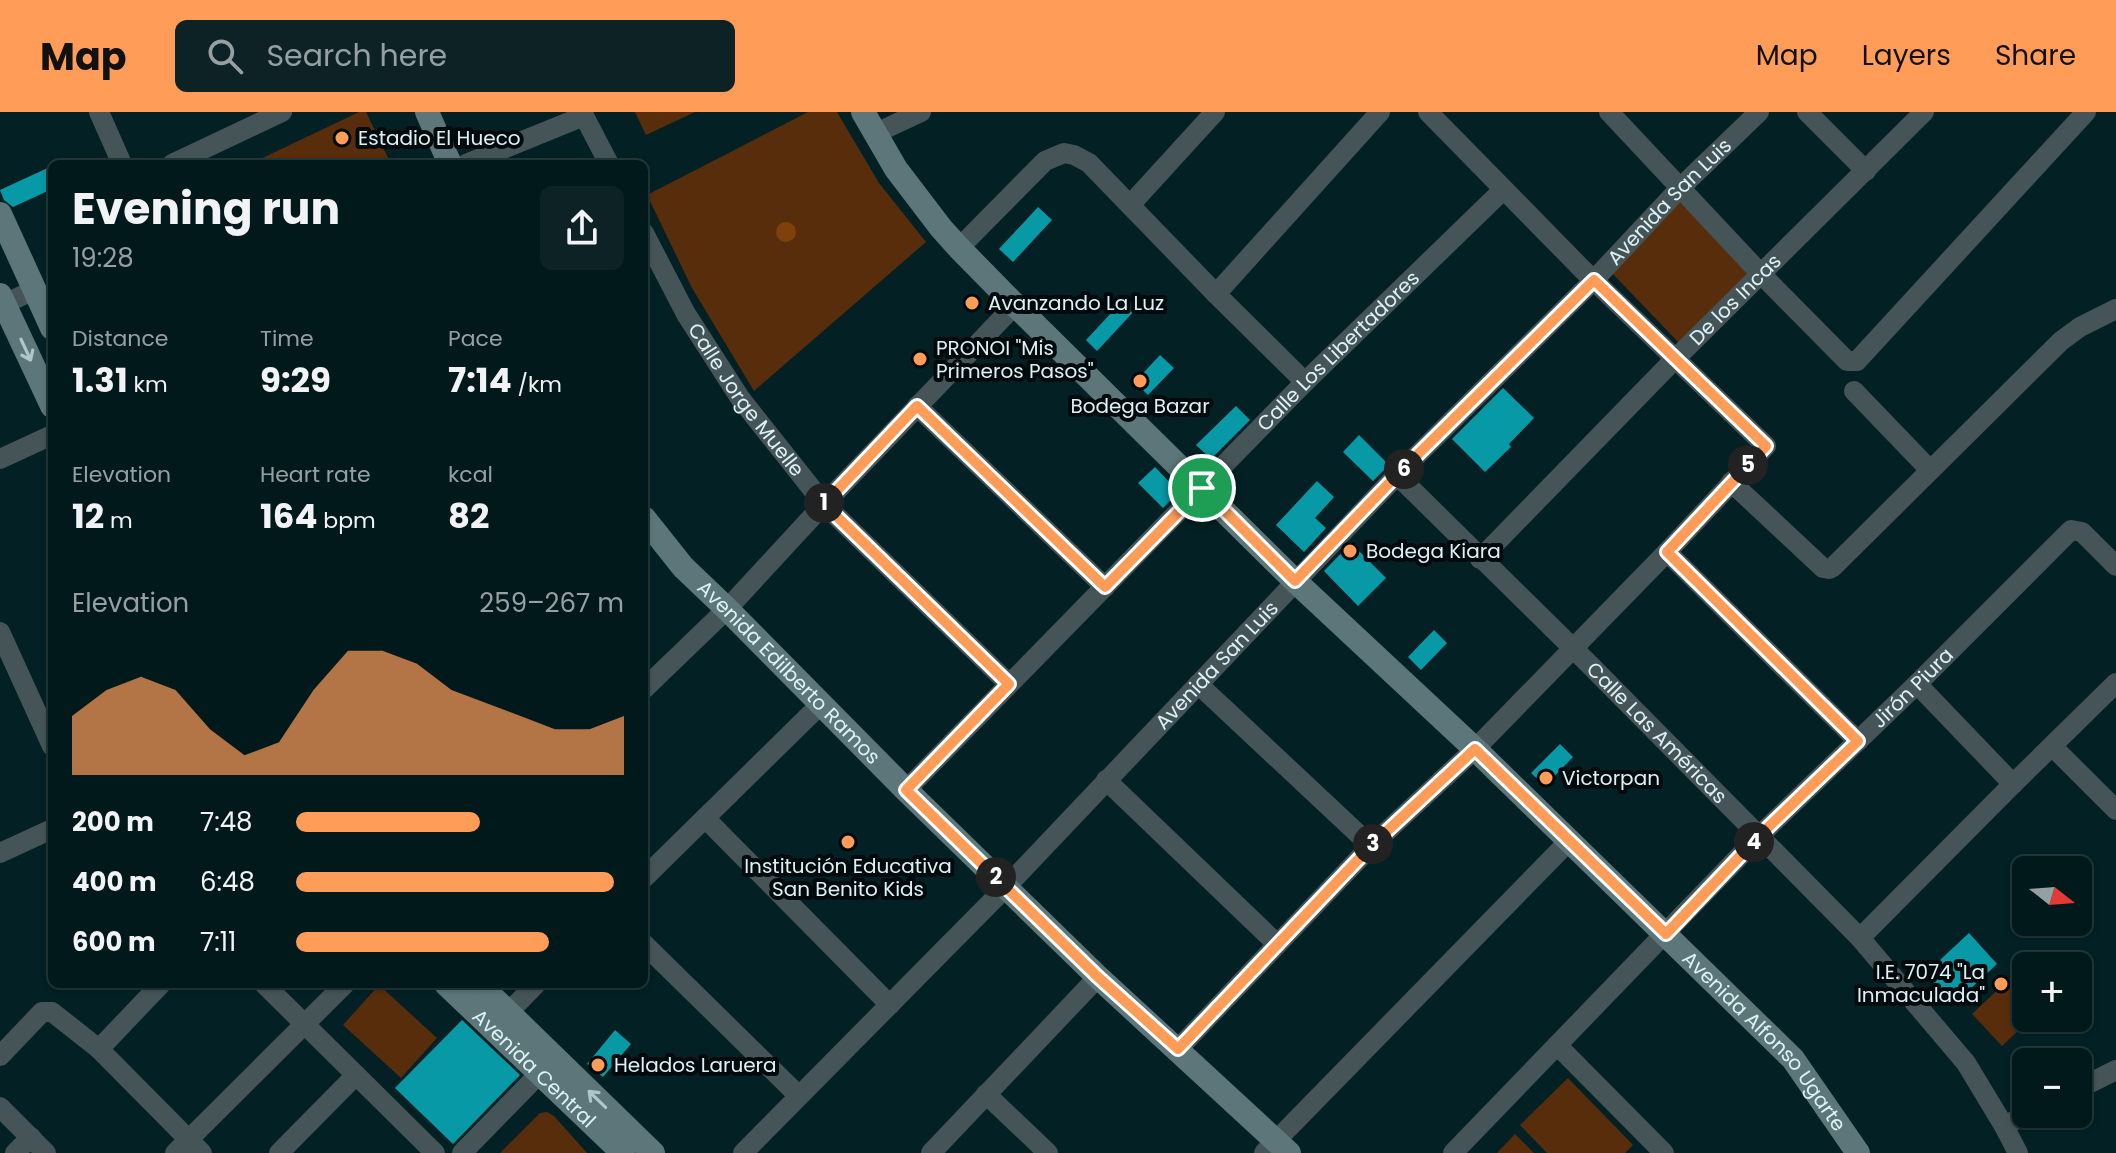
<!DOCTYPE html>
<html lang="en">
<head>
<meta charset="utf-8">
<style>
  :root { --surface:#02191b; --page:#0c2224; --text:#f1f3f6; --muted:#96a0a3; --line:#23383a; --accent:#fe9c58 }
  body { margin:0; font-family:Poppins,sans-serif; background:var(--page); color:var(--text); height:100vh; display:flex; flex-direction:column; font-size:30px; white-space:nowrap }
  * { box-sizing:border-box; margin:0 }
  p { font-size:26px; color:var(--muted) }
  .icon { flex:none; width:44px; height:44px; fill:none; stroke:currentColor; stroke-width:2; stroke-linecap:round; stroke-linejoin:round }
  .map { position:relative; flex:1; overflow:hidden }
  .drawer { position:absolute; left:48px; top:48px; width:600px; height:828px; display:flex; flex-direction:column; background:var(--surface); border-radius:12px; box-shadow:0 2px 6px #0004,0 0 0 2px var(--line) }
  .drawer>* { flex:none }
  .needle { width:52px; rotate:107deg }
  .buttons { position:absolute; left:2012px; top:744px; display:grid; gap:16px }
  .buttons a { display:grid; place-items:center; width:80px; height:80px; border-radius:12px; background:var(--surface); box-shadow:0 2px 6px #0004,0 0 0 2px var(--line); font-size:40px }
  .pin { position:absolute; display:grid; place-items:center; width:68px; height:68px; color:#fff; margin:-34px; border:4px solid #fff; border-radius:50%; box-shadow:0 2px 8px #0007 }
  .km { position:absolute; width:40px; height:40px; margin:-20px; border-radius:50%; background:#222; color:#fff; font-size:22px; line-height:40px; text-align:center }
  .round { display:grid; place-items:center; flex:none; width:84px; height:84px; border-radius:12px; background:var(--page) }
  .headline { display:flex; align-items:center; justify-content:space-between; height:136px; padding:0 24px }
  h1 { font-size:44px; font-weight:700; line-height:60px }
  .figures { display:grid; grid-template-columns:repeat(3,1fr); gap:12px; height:136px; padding:8px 24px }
  .figures div { display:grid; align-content:center }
  .figures b { font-size:34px; font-weight:700 }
  .figures small { font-size:22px; font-weight:400 }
  .figures p { font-size:22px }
  .chart { height:224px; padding:16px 24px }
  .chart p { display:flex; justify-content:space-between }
  .chart svg { width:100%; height:144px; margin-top:8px; fill:var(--accent); opacity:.7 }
  ul { padding:0 24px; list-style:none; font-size:26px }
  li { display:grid; grid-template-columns:128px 96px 1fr; align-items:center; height:60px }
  li i { height:20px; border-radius:10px; background:var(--accent) }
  header { display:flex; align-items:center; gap:48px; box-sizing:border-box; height:112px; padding:0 40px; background:var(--accent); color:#111 }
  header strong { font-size:38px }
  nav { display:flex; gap:44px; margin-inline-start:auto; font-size:28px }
  .search { width:560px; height:72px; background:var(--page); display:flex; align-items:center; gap:20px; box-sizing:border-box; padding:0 28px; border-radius:12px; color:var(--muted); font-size:30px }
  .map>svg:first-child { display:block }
  .green { fill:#582d0c }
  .water { fill:#7f400b }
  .building { fill:#0899a6 }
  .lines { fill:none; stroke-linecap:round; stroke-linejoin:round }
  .street { stroke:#455557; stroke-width:20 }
  .secondary { stroke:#5c7679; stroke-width:24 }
  .oneway { stroke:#b0c7c9 }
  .route-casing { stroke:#fff; stroke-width:16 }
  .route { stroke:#fe9c58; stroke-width:10 }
  .poi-dot { fill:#fe9c58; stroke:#00090b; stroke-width:3 }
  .labels { text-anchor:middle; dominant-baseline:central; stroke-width:8; stroke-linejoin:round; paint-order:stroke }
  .poi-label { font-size:20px; fill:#ddf2f4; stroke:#00090b; text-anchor:start }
  .street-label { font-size:20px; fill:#ddf2f4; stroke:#00090b }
</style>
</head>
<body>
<header>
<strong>Map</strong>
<div class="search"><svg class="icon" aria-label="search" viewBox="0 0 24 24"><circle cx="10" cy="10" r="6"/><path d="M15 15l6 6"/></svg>Search here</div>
<nav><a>Map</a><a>Layers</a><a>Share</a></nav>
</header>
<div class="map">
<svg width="2116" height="1041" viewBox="0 0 2116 1041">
  <rect width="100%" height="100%" fill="#032124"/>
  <path class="green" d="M359,0h7l25,52h-141z
    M635,0h60l-49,23z
    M808,0h29l42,71 47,59 -172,149 -62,-103 -45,-93z
    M1682,83l76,71 -77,79 -71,-74z
    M2026,851l3,3h-3v52h6l-30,28 -30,-32z
    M379,873l58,53 -36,40 -58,-53z
    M1568,966l65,67 -8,8h-78l-27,-28z
    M547,1000l7,4 33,37h-87l40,-40z
    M1515,1022l19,19h-37z"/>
  <path class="water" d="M776 120a10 10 0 1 1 20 0a10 10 0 1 1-20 0Z"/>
  <path class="building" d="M52,54v23l-39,18 -9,-7 -4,-10z
    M1038,95l14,13 -39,42 -14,-13z
    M1126,185l11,11 -40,43 -11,-11z
    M1160,243l14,13 -26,27 -13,-13z
    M1503,276l31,30 -25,26 2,3 -26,25 -33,-33z
    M1236,294l14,14 -39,39 -15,-14z
    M1359,323l30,30 -16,16 -30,-29z
    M1155,355l24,25 -16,16 -25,-25z
    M1317,369l17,16 -19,21 11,10 -22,24 -28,-27z
    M1351,431l35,35 -28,28 -34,-35z
    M1434,518l13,13 -26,27 -13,-13z
    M1560,632l13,13 -28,29 -14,-13z
    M1969,821l28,31 -44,41 -28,-31z
    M462,908l58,55 -67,69 -58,-56z
    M615,918l16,14 -28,33 -16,-13z"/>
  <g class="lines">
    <g class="street">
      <path d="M99,0l23,52"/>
      <path d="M582,0l27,52"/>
      <path d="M1609,0l152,162 86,87h10l229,-249"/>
      <path d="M1807,0l59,59"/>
      <path d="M874,22l47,-22"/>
      <path d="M172,52l110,-52"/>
      <path d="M466,52l118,-48"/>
      <path d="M1131,92l84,-92"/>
      <path id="s1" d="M644,121l42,81 54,84 84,106 185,180"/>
      <path d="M959,136l86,-87 19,-8 10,2 15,8 127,131 89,88"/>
      <path d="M1216,182l164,-182"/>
      <path d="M0,194l34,-16"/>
      <path d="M1854,279l76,79"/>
      <path d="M917,294l188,181"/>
      <path d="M0,347l52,-24"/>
      <path id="s2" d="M1397,363l192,189 271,274 106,125 38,63 14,27"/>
      <path d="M1731,370l92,86 6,1 4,-2 228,-226 19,-14 36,-18"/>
      <path d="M1667,440l191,189"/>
      <path id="s3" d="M1480,447l186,-191 258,-256"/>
      <path d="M0,520l52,114"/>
      <path d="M1198,572l173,162"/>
      <path d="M1917,572l96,100"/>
      <path d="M644,577l83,-80 97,-105 191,-199"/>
      <path d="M2053,635l63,63"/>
      <path d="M1106,668l171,164"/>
      <path id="s4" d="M906,678l399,-408 198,-192"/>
      <path d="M705,706l185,187"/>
      <path d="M0,741l52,-24"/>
      <path d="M644,766l177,-174"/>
      <path d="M1860,826l153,-154 103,-101"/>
      <path d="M644,832l155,152"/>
      <path d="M264,872l171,169"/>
      <path d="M508,901l28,-29"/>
      <path d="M1557,933l107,108"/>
      <path d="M99,937l62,-65"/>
      <path d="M1178,937l193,-203 104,-97 192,-197 99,-106 -183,-176 -155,-158"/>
      <path d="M0,944l42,-44h10l47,37 103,104"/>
      <path d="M2078,977l38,-19"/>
      <path d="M986,982l62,59"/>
      <path d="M0,995l46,46"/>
      <path d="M2004,1014l23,-12"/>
      <path d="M15,1041l16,-16"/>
      <path d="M175,1041l170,-169"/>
      <path d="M279,1041l77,-78"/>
      <path d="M462,1041l77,-79"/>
      <path id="s5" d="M743,1041l263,-266 391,-412 197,-195 86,-92 79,-76"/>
      <path d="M931,1041l167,-176"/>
      <path d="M1264,1041l305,-312"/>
      <path id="s6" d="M1453,1041l306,-317 158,-152 154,-154 11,2 34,34"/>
    </g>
    <g class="secondary">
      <path d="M427,0l23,52"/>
      <path id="s7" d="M863,0l33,57 45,59 18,20 56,57 280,276 180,168 318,310 65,94"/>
      <path d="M0,102l52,114"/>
      <path d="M0,183l52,111"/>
      <path id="s8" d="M644,406l39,49 44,42 179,181 192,187 191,176"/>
      <path id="s9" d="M446,872l177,169"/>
      <path d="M479,872l174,169"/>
    </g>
  </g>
  <defs><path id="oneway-shaft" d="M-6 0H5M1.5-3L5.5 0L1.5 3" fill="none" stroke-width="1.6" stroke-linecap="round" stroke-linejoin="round" transform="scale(2)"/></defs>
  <g class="oneway">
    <use href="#oneway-shaft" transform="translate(26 238) rotate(65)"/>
    <use href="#oneway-shaft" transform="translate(597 987) rotate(-136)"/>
  </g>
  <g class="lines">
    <defs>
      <path id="route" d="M1594,168l172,166 -99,106 191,189 -99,95 -93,98 -191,-185 -104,97 -193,203 -80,-72 -192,-187 103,-106 -185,-180 93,-98 188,181 97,-99 93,93 102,-106z"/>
    </defs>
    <use href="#route" class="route-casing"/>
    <use href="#route" class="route"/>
  </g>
  <g class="poi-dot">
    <circle cx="342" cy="26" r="8"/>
    <circle cx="972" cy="191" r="8"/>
    <circle cx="920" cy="247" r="8"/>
    <circle cx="1140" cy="269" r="8"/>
    <circle cx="1350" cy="439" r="8"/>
    <circle cx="1546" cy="666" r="8"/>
    <circle cx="848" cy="730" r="8"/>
    <circle cx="2001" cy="872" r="8"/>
    <circle cx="598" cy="953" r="8"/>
  </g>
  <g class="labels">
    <g class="poi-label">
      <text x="358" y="26">Estadio El Hueco</text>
      <text x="988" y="191">Avanzando La Luz</text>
      <text x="936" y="236">PRONOI "Mis<tspan x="936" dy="23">Primeros Pasos"</tspan></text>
      <text x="1140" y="294" text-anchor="middle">Bodega Bazar</text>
      <text x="1366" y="439">Bodega Kiara</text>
      <text x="1562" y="666">Victorpan</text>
      <text x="848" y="754" text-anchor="middle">Institución Educativa<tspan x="848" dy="23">San Benito Kids</tspan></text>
      <text x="1985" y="860" text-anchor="end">I.E. 7074 "La<tspan x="1985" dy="23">Inmaculada"</tspan></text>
      <text x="614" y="953">Helados Laruera</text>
    </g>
    <g class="street-label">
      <text stroke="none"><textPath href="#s5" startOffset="1328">Avenida San Luis</textPath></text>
      <text stroke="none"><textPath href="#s3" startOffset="364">De los Incas</textPath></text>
      <text stroke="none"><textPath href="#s4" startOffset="616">Calle Los Libertadores</textPath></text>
      <text stroke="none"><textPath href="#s1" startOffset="196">Calle Jorge Muelle</textPath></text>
      <text stroke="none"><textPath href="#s5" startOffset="680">Avenida San Luis</textPath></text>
      <text stroke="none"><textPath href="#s8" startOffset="212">Avenida Edilberto Ramos</textPath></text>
      <text stroke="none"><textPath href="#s6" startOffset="654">Jirón Piura</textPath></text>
      <text stroke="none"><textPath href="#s2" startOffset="366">Calle Las Américas</textPath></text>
      <text stroke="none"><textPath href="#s7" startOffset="1298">Avenida Alfonso Ugarte</textPath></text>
      <text stroke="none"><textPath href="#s9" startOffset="122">Avenida Central</textPath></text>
    </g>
  </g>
</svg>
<div class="buttons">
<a><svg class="needle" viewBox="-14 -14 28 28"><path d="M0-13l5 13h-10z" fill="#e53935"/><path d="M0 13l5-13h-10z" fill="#96a0a3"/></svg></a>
<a>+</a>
<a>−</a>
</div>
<div class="pin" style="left:1202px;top:376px;background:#1e9e55"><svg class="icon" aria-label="arrive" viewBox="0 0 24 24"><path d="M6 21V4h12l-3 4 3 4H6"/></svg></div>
<b class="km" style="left:824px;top:391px">1</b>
<b class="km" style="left:996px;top:765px">2</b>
<b class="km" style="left:1373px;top:732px">3</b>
<b class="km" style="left:1754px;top:730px">4</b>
<b class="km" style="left:1748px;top:353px">5</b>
<b class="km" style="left:1404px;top:357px">6</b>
<section class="drawer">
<div class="headline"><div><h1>Evening run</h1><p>19:28</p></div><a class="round"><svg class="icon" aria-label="share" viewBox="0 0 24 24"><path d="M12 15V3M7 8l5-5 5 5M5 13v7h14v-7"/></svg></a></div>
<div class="figures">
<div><p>Distance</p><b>1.31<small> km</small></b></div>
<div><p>Time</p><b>9:29</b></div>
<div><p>Pace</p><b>7:14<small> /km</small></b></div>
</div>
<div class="figures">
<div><p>Elevation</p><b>12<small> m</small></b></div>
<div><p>Heart rate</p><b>164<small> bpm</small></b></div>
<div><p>kcal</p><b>82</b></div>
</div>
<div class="chart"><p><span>Elevation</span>259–267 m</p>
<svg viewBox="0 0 160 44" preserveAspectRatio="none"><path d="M0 44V26L10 18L20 14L30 18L40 30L50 38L60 34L70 18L80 6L90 6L100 10L110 18L120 22L130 26L140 30L150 30L160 26V44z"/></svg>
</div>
<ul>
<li><b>200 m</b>7:48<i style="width:56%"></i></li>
<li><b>400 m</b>6:48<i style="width:97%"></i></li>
<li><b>600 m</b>7:11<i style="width:77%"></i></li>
</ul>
</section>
</div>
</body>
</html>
